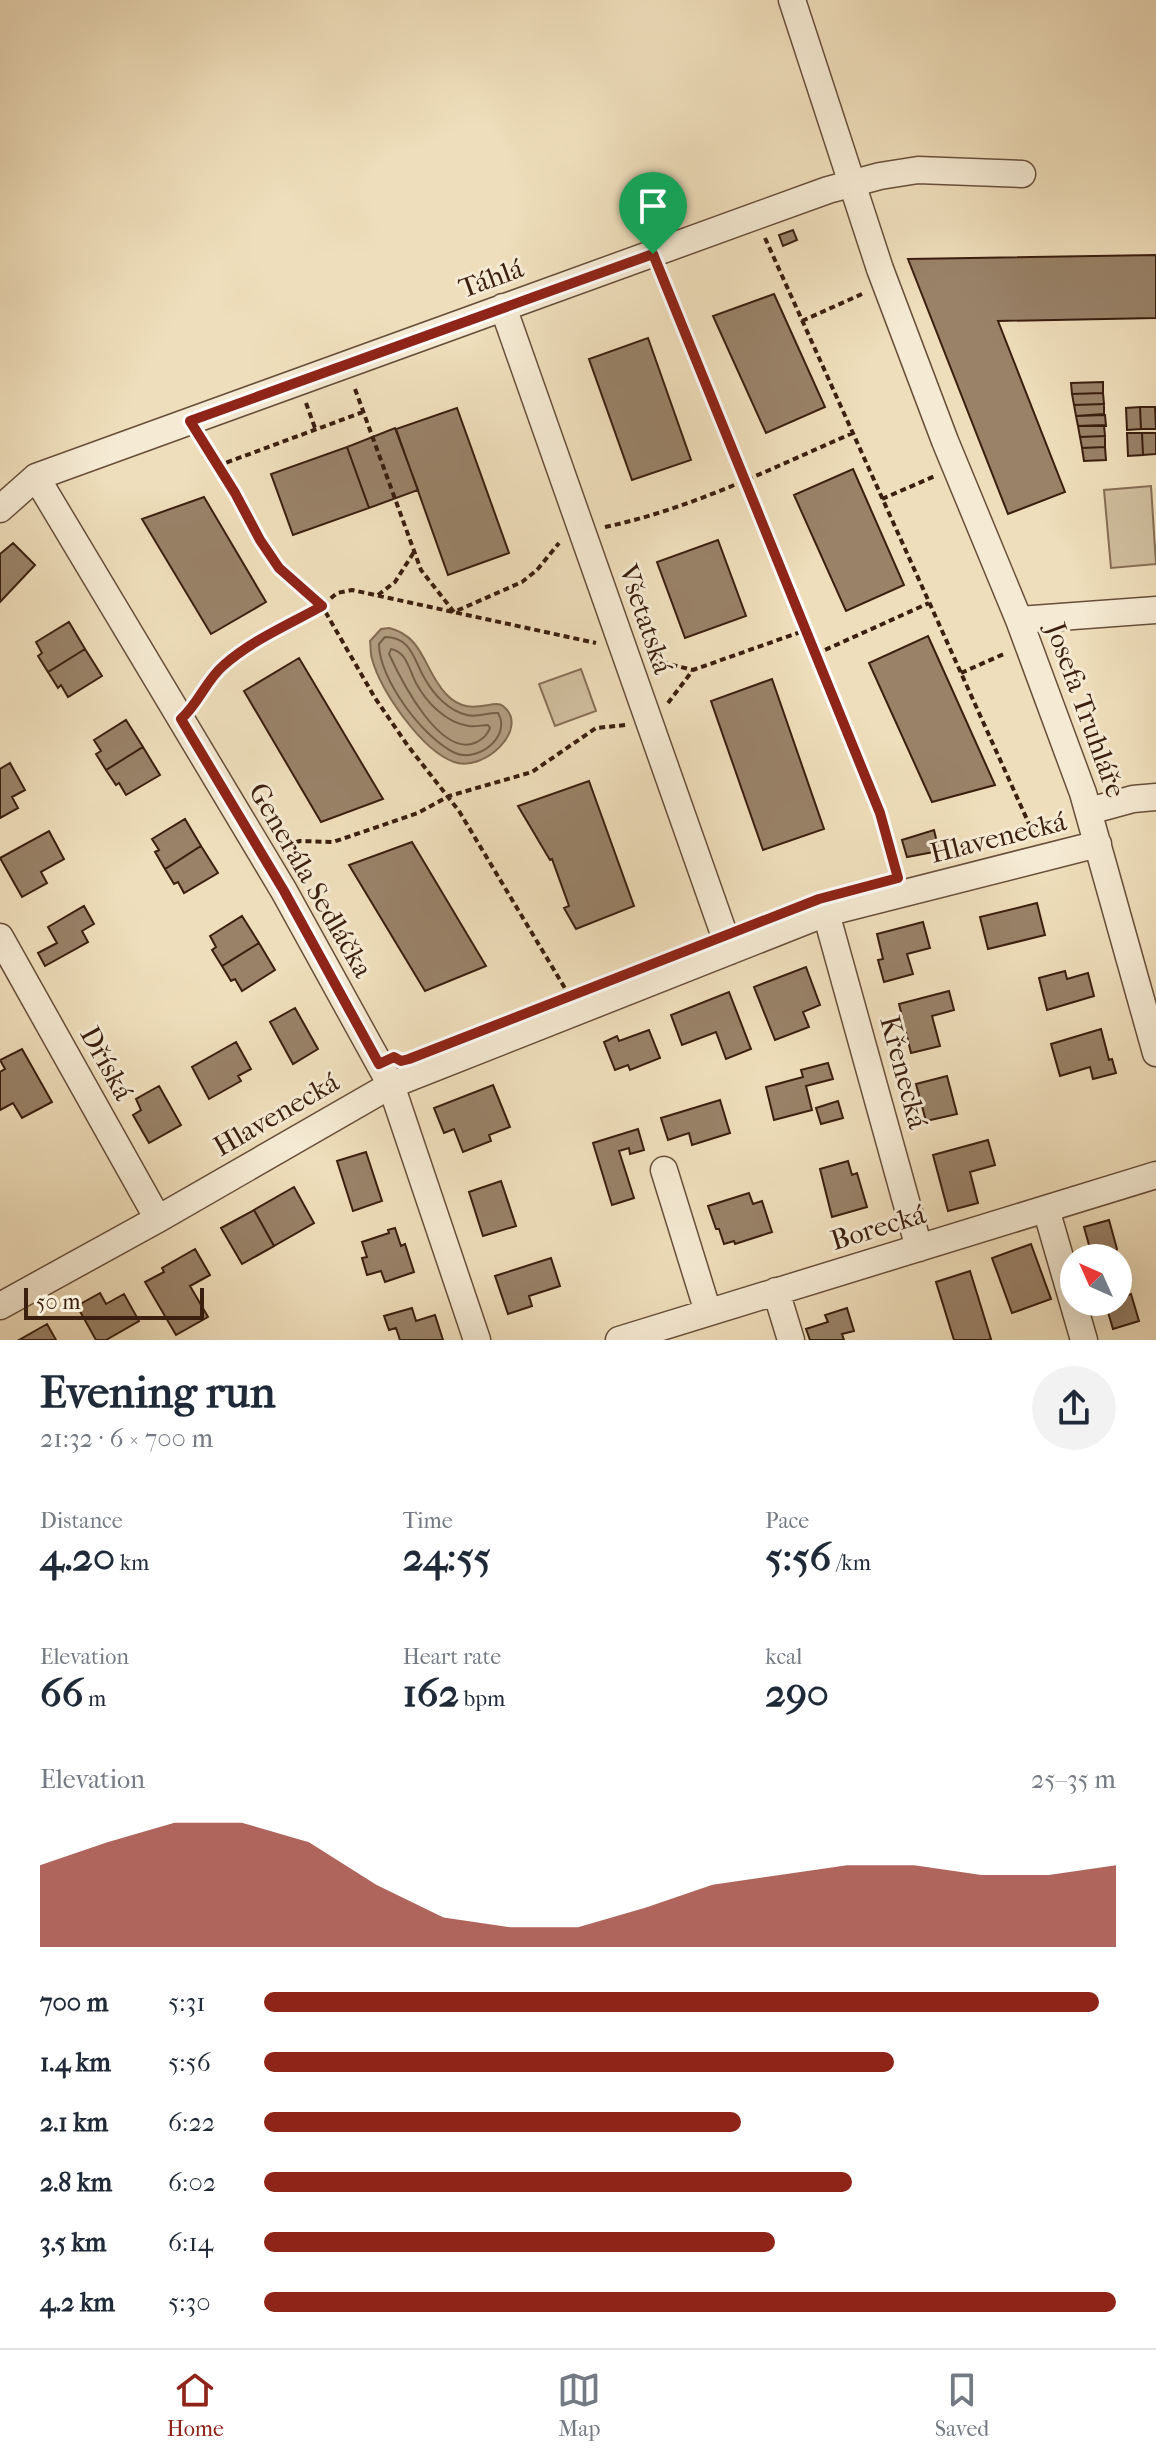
<!DOCTYPE html>
<html lang="en">
<head>
<meta charset="utf-8">
<style>
  :root { --surface:#fff; --page:#f2f2f3; --text:#1f2937; --muted:#747a83; --line:#e0e1e3; --accent:#8f2418 }
  body { margin:0; font-family:"IM FELL French Canon",serif; background:var(--page); color:var(--text); height:100vh; display:flex; flex-direction:column; font-size:30px; white-space:nowrap }
  * { box-sizing:border-box; margin:0 }
  p { font-size:26px; color:var(--muted) }
  .icon { flex:none; width:44px; height:44px; fill:none; stroke:currentColor; stroke-width:2; stroke-linecap:round; stroke-linejoin:round }
  .map { position:relative; height:1340px; overflow:hidden }
  .details { display:flex; flex-direction:column; background:var(--surface); flex:1 }
  .details>* { flex:none }
  .needle { width:52px; rotate:315deg }
  .fabs { position:absolute; left:1060px; top:1244px; display:grid; gap:16px }
  .fabs a { display:grid; place-items:center; width:72px; height:72px; border-radius:50%; background:var(--surface); box-shadow:0 8px 32px #0002; font-size:40px }
  .scale { position:absolute; left:24px; bottom:20px; width:180px; box-sizing:border-box; padding-left:8px; border:4px solid #3b1f0f; border-top:0; font-size:22px; line-height:28px; white-space:nowrap; color:#3b1f0f; -webkit-text-stroke:6px #f5ead3; paint-order:stroke }
  .pin { position:absolute; display:grid; place-items:center; width:68px; height:68px; color:#fff; margin:-82px -34px; border-radius:50% 50% 50% 0; rotate:-45deg; box-shadow:0 0 8px #0007 }
  .pin .icon { rotate:45deg }
  .round { display:grid; place-items:center; flex:none; width:84px; height:84px; border-radius:42px; background:var(--page) }
  .head { display:flex; align-items:center; justify-content:space-between; height:136px; padding:0 40px }
  h1 { font-size:44px; font-weight:700; line-height:60px }
  .stats { display:grid; grid-template-columns:repeat(3,1fr); gap:12px; height:136px; padding:8px 40px }
  .stats div { display:grid; align-content:center }
  .stats b { font-size:40px; font-weight:700 }
  .stats small { font-size:22px; font-weight:400 }
  .stats p { font-size:22px }
  .chart { height:224px; padding:16px 40px }
  .chart p { display:flex; justify-content:space-between }
  .chart svg { width:100%; height:144px; margin-top:8px; fill:var(--accent); opacity:.7 }
  ul { padding:0 40px; list-style:none; font-size:26px }
  li { display:grid; grid-template-columns:128px 96px 1fr; align-items:center; height:60px }
  li i { height:20px; border-radius:10px; background:var(--accent) }
  .tab-bar { display:flex; justify-content:space-around; align-items:center; height:112px; border-top:2px solid var(--line); background:var(--surface); font-size:22px; color:var(--muted) }
  .tab-bar a { display:grid; justify-items:center; gap:4px }
  .tab-bar .selected { color:var(--accent) }
  .map>svg:first-child { display:block }
  .green { fill:#d0be9e; stroke:#866e56; stroke-width:2 }
  .water { fill:#b29d81; stroke:#826b53; stroke-width:2 }
  .lines { fill:none; stroke-linecap:round; stroke-linejoin:round }
  .shore { stroke:#765e48; stroke-width:2 }
  .building { fill:#998268; stroke:#3b1f0f; stroke-width:2 }
  .street-casing { stroke:#684f3a; stroke-width:29 }
  .path { stroke:#3b1f0f; stroke-width:4; stroke-dasharray:6 4; stroke-linecap:butt }
  .street { stroke:#f5ead3; stroke-width:26 }
  .route-casing { stroke:#fff; stroke-width:16 }
  .route { stroke:#8f2418; stroke-width:10 }
  .labels { text-anchor:middle; dominant-baseline:central; stroke-width:6; stroke-linejoin:round; paint-order:stroke }
  .street-label { font-size:28px; fill:#3b1f0f; stroke:#f5ead3 }
</style>
</head>
<body>
<div class="map">
<svg width="1156" height="1340" viewBox="0 0 1156 1340">
  <rect width="100%" height="100%" fill="#efdebb"/>
  <filter id="stains"><feTurbulence type="fractalNoise" baseFrequency=".0025" numOctaves="4"/><feColorMatrix values="0 0 0 0 .2 0 0 0 0 .09 0 0 0 0 .02 0 0 0 .5 -.17"/></filter>
  <radialGradient id="worn" r=".72"><stop offset=".6" stop-color="#630" stop-opacity="0"/><stop offset="1" stop-color="#630" stop-opacity=".3"/></radialGradient>
  <path class="green" d="M1151,486l5,78 -45,4 -7,-78z
    M581,669l15,42 -41,15 -16,-42z"/>
  <path class="water" d="M389,628c35,8 35,43 57,66 23,25 47,4 57,12 28,22 -19,67 -49,56 -33,-12 -73,-71 -82,-103 -2,-6 -1,-13 -2,-18l11,-12z"/>
  <g class="lines">
    <path class="shore" d="M385,637c27,0 29,24 40,42 9,16 24,32 42,36 10,3 22,-3 31,-2 14,24 -21,50 -43,40 -32,-15 -76,-74 -76,-109z
      M391,649c16,3 18,21 25,34 10,19 30,40 53,43 6,1 13,-1 19,-1l2,3c-3,7 -6,10 -13,14 -36,18 -76,-62 -88,-88z"/>
  </g>
  <path class="building" d="M793,230l4,10 -14,6 -4,-11z
    M1156,255v63l-158,3 67,171 -57,22 -100,-255z
    M774,294l51,113 -59,26 -53,-117z
    M648,338l43,122 -59,20 -43,-121z
    M1103,382v11l-31,1 -1,-11z
    M1103,393l1,11 -30,1 -2,-11z
    M1104,404v10l-28,2 -2,-11z
    M1140,407h15l1,22h-15z
    M1140,407l1,22 -14,1 -1,-22z
    M457,408l52,145 -61,22 -52,-146z
    M1105,415l1,11h-28l-2,-10z
    M1104,425l1,11 -25,1 -2,-11z
    M395,428l23,62 -49,18 -22,-61z
    M1127,433h15l1,22 -15,1z
    M1142,433h14v21l-13,1z
    M1105,436v11l-23,1 -2,-11z
    M347,447l22,61 -76,27 -22,-61z
    M1105,447l1,13 -22,1 -2,-13z
    M853,469l51,116 -58,26 -52,-116z
    M204,497l62,105 -55,32 -69,-115z
    M718,540l28,76 -61,22 -28,-76z
    M13,543l22,22 -35,37v-48z
    M69,622l16,27 -37,23 -10,-16 4,-3 -6,-11z
    M928,636l67,149 -63,17 -63,-139z
    M85,649l17,27 -34,21 -7,-12 -3,3 -10,-16z
    M299,658l84,141 -62,23 -77,-131z
    M772,679l52,150 -61,21 -52,-149z
    M126,720l17,27 -37,23 -10,-16 5,-3 -7,-11z
    M143,747l17,28 -34,20 -7,-12 -3,2 -10,-15z
    M10,763l15,27 -13,7 6,11 -18,10v-49z
    M589,781l45,125 -58,23 -12,-21 5,-2 -17,-47 -2,1 -32,-54z
    M185,819l16,27 -36,23 -10,-17 4,-2 -7,-11z
    M934,830l5,21 -32,6 -5,-17z
    M49,831l15,28 -23,13 6,11 -25,14 -22,-39z
    M412,842l74,124 -61,25 -76,-126z
    M201,846l17,27 -34,20 -6,-11 -4,2 -9,-15z
    M1037,903l8,32 -57,14 -8,-32z
    M84,906l10,18 -12,7 6,11 -43,24 -7,-13 19,-10 -9,-16z
    M242,916l17,27 -37,23 -10,-16 4,-3 -6,-11z
    M923,922l7,26 -23,6 6,20 -29,8 -6,-22 5,-1 -6,-25z
    M259,943l16,27 -33,21 -7,-12 -4,2 -9,-15z
    M806,967l14,38 -17,7 6,15 -34,13 -21,-53z
    M1065,971l2,8 21,-6 6,23 -47,14 -8,-32z
    M949,991l5,19 -22,6 8,30 -29,7 -12,-49z
    M729,992l22,57 -25,10 -10,-27 -34,13 -11,-30z
    M295,1008l23,41 -25,15 -23,-42z
    M1101,1029l8,31 3,-1 4,14 -23,6 -3,-12 -30,9 -9,-32z
    M649,1030l11,28 -30,12 -2,-5 -13,5 -11,-28 13,-6 2,5z
    M236,1042l15,27 -13,7 3,5 -32,18 -17,-32z
    M22,1049l30,53 -30,16 -9,-15 -13,7v-38l5,-3 -5,-9z
    M828,1063l5,16 -27,7 6,24 -38,10 -8,-33 37,-10 -2,-7z
    M947,1076l10,38 -31,7 -10,-37z
    M493,1085l17,42 -21,8 2,6 -28,11 -9,-23 -10,4 -10,-25z
    M159,1086l22,39 -32,18 -16,-28 8,-5 -5,-11z
    M720,1100l10,33 -38,12 -3,-12 -21,7 -7,-22z
    M838,1101l5,17 -22,6 -5,-16z
    M638,1129l6,21 -14,4 -1,-6 -10,3 15,47 -22,7 -19,-62z
    M988,1140l7,25 -25,7 8,31 -30,8 -15,-56z
    M366,1152l16,49 -29,10 -16,-50z
    M848,1161l4,14 5,-2 10,34 -35,10 -12,-48z
    M501,1181l15,45 -33,10 -14,-44z
    M294,1187l20,36 -40,23 -20,-36z
    M749,1193l4,11 9,-3 10,31 -37,12 -1,-3 -10,3 -5,-15h-3l-8,-23z
    M254,1210l20,36 -32,18 -21,-36z
    M1109,1220l8,29 -4,6 -17,3 -4,-2 -8,-29z
    M395,1228l6,18 4,-2 9,28 -29,10 -4,-11 -14,4 -5,-17 5,-1 -5,-15 27,-9 -1,-3z
    M1031,1244l20,55 -39,14 -20,-55z
    M195,1249l15,26 -20,11 18,31 -32,18 -31,-53 19,-10 -2,-4z
    M551,1258l9,28 -31,10 3,10 -24,8 -13,-38z
    M970,1271l21,68 -3,1h-34l-18,-58z
    M100,1293l6,11 18,-10 15,27 -33,19h-10l-19,-34z
    M1131,1294l8,27 -26,8 -8,-27h13v-4z
    M412,1308l4,13 19,-6 8,25h-43l-4,-12 -7,2 -5,-14z
    M847,1308l7,23 -12,3 2,6h-34l-4,-11 22,-7 -3,-7z
    M47,1324l9,16h-37z"/>
  <g class="lines">
    <defs>
      <path id="street" d="M792,0l88,269 65,172 74,179 64,173 73,260
        M503,307l227,644
        M36,477l248,414 107,194 86,255
        M0,509l36,-32 792,-287 52,-14 38,-6 104,4
        M1019,620l137,-10
        M1089,811l44,-12 23,-2
        M826,913l93,335
        M0,937l158,282
        M664,1170l44,142
        M1046,1209l38,131
        M776,1291l15,49
        M0,1306l158,-87 233,-134 435,-172 272,-69
        M619,1340l537,-165"/>
    </defs>
    <use href="#street" class="street-casing"/>
    <path class="path" d="M765,238l269,597
      M661,275l219,538 16,56
      M802,321l60,-27
      M355,389l66,181 33,42 68,-30 15,-12 22,-27
      M306,403l9,25
      M203,444l32,49 25,47 19,28 43,38 53,92 33,48 51,65 107,179
      M217,466l146,-54
      M882,499l53,-23
      M605,527c86,-18 167,-59 248,-94
      M378,595l17,-13 19,-30
      M816,654l113,-51
      M652,660l41,10
      M961,673l45,-20
      M198,700l23,-33 16,-12 85,-49 15,-13 15,-3 244,53
      M668,703l25,-33 113,-40
      M286,845l14,-4 33,1 85,-29 31,-17 83,-24 64,-44 30,-3"/>
    <use href="#street" class="street"/>
  </g>
  <g class="lines">
    <defs>
      <path id="route" d="M653,254l227,559 18,65 -79,21 -410,160 -8,2 -7,-4 -15,7 -95,-173 -103,-172c18,-16 25,-39 43,-54 28,-25 66,-41 98,-59l-43,-38 -19,-28 -25,-47 -45,-72z"/>
    </defs>
    <use href="#route" class="route-casing"/>
    <use href="#route" class="route"/>
  </g>
  <g class="labels">
    <g class="street-label">
      <text transform="translate(491 278) rotate(-20)">Táhlá</text>
      <text transform="translate(646 619) rotate(71)">Všetatská</text>
      <text transform="translate(1086 710) rotate(70)">Josefa Truhláře</text>
      <text transform="translate(998 837) rotate(-14)">Hlavenecká</text>
      <text transform="translate(311 880) rotate(60)">Generála Sedláčka</text>
      <text transform="translate(107 1063) rotate(61)">Dříská</text>
      <text transform="translate(904 1072) rotate(75)">Křenecká</text>
      <text transform="translate(276 1114) rotate(-30)">Hlavenecká</text>
      <text transform="translate(878 1227) rotate(-17)">Borecká</text>
    </g>
  </g>
  <rect width="100%" height="100%" filter="url(#stains)"/>
  <rect width="100%" height="100%" fill="url(#worn)"/>
</svg>
<div class="fabs">
<a><svg class="needle" viewBox="-14 -14 28 28"><path d="M0-13l5 13h-10z" fill="#e53935"/><path d="M0 13l5-13h-10z" fill="#747a83"/></svg></a>
</div>
<div class="scale">50 m</div>
<div class="pin" style="left:653px;top:254px;background:#1e9e55"><svg class="icon" aria-label="arrive" viewBox="0 0 24 24"><path d="M6 21V4h12l-3 4 3 4H6"/></svg></div>
</div>
<section class="details">
<div class="head"><div><h1>Evening run</h1><p>21:32 · 6 × 700 m</p></div><a class="round"><svg class="icon" aria-label="share" viewBox="0 0 24 24"><path d="M12 15V3M7 8l5-5 5 5M5 13v7h14v-7"/></svg></a></div>
<div class="stats">
<div><p>Distance</p><b>4.20<small> km</small></b></div>
<div><p>Time</p><b>24:55</b></div>
<div><p>Pace</p><b>5:56<small> /km</small></b></div>
</div>
<div class="stats">
<div><p>Elevation</p><b>66<small> m</small></b></div>
<div><p>Heart rate</p><b>162<small> bpm</small></b></div>
<div><p>kcal</p><b>290</b></div>
</div>
<div class="chart"><p><span>Elevation</span>25–35 m</p>
<svg viewBox="0 0 160 44" preserveAspectRatio="none"><path d="M0 44V19L10 12L20 6L30 6L40 12L50 25L60 35L70 38L80 38L90 32L100 25L110 22L120 19L130 19L140 22L150 22L160 19V44z"/></svg>
</div>
<ul>
<li><b>700 m</b>5:31<i style="width:98%"></i></li>
<li><b>1.4 km</b>5:56<i style="width:74%"></i></li>
<li><b>2.1 km</b>6:22<i style="width:56%"></i></li>
<li><b>2.8 km</b>6:02<i style="width:69%"></i></li>
<li><b>3.5 km</b>6:14<i style="width:60%"></i></li>
<li><b>4.2 km</b>5:30<i style="width:100%"></i></li>
</ul>
</section>
<nav class="tab-bar">
<a class="selected"><svg class="icon" aria-label="home" viewBox="0 0 24 24"><path d="M3 11l9-7 9 7M6 9v11h12V9"/></svg>Home</a>
<a><svg class="icon" aria-label="map" viewBox="0 0 24 24"><path d="M3 6l6-2 6 2 6-2v14l-6 2-6-2-6 2zM9 4v14M15 6v14"/></svg>Map</a>
<a><svg class="icon" aria-label="saved" viewBox="0 0 24 24"><path d="M7 4h10v16l-5-4-5 4z"/></svg>Saved</a>
</nav>
</body>
</html>
